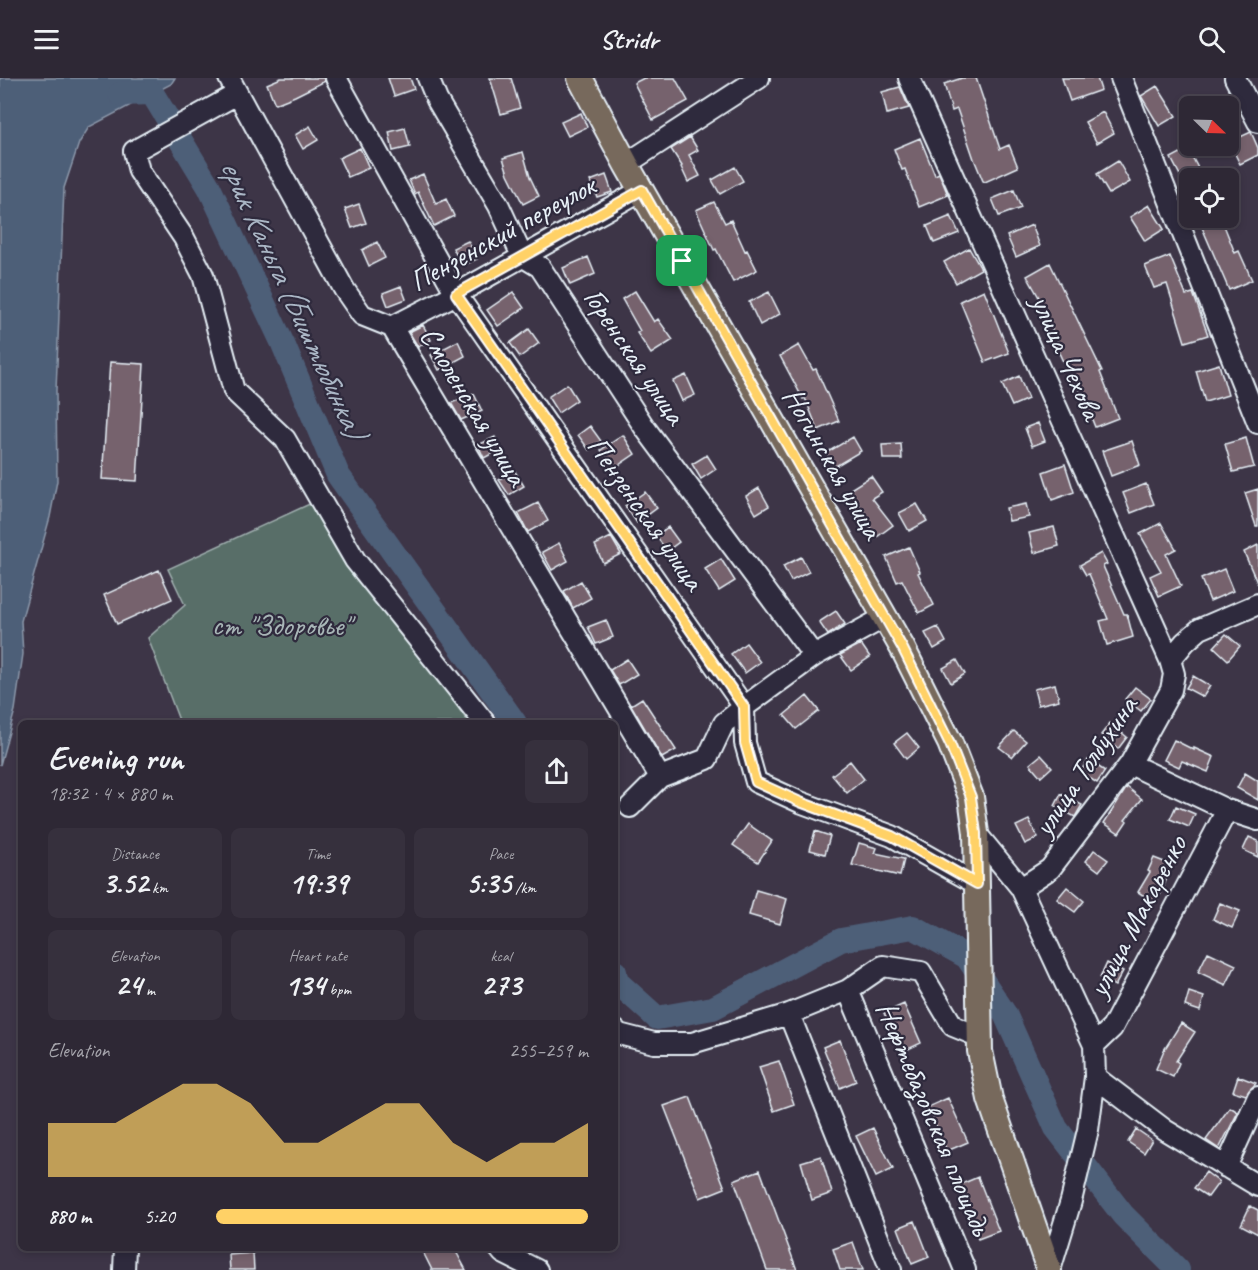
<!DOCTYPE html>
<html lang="en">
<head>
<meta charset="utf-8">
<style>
  :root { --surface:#2e2835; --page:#36303d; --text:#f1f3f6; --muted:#a7a6ad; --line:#494450; --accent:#ffd166 }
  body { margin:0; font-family:Caveat,sans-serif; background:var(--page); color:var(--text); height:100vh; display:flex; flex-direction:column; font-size:22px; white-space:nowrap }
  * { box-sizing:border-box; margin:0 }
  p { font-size:20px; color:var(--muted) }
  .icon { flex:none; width:33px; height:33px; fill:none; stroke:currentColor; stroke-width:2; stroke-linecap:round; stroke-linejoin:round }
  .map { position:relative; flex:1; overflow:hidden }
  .sheet { position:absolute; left:18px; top:642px; width:600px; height:531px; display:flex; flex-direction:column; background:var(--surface); border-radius:9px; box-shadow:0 3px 9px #0003,0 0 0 2px var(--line) }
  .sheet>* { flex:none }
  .needle { width:39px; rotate:113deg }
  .buttons { position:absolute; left:1179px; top:18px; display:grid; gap:12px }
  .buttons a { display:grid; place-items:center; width:60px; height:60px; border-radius:9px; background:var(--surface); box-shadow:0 3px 9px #0003,0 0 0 2px var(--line); font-size:30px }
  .pin { position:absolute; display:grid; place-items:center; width:51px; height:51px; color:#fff; margin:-26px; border-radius:12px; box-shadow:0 3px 9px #0006 }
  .round { display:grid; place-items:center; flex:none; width:63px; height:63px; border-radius:9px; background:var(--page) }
  .overview { display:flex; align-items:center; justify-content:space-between; height:102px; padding:0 30px }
  h1 { font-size:33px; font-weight:600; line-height:45px }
  .figures { display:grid; grid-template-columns:repeat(3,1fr); gap:9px; height:102px; padding:6px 30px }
  .figures div { display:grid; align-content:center; border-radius:9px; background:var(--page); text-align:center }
  .figures b { font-size:30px; font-weight:600 }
  .figures small { font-size:16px; font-weight:400 }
  .figures p { font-size:16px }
  .chart { height:168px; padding:12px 30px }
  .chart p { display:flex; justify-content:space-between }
  .chart svg { width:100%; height:108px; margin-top:6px; fill:var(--accent); opacity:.7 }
  ul { padding:0 30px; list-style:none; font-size:20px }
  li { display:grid; grid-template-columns:96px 72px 1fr; align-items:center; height:45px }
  li i { height:15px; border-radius:8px; background:var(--accent) }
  header { display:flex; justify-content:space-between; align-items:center; height:78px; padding:0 30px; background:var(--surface); font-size:27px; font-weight:600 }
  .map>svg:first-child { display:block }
  .green { fill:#596e67; stroke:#a0b0b0; stroke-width:1.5 }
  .water { fill:#4e5e78; stroke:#8c99ab; stroke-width:1.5 }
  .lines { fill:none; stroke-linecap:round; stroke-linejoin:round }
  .river { stroke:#4e5e78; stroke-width:24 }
  .building { fill:#76626d; stroke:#e8f1f8; stroke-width:1.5 }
  .minor-casing { stroke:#e8f1f8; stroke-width:24 }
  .major-casing { stroke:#e8f1f8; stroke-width:28 }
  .minor { stroke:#2f2a3d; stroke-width:20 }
  .major { stroke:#77695c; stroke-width:24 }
  .route-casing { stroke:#fff; stroke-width:12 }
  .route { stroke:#ffd166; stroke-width:8 }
  .labels { text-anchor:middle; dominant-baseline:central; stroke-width:4.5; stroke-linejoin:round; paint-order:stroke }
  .street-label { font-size:30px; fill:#e8f1f8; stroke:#2f2a3d }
  .park-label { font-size:30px; fill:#a8b6b7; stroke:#2f2a3d }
  .water-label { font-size:32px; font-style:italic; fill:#aab6c5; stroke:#2f2a3d }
</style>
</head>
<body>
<header><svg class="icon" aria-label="menu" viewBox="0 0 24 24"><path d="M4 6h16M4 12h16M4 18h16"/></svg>Stridr<svg class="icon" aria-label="search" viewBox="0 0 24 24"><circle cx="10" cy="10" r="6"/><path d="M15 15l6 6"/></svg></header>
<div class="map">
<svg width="1258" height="1192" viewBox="0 0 1258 1192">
  <rect width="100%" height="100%" fill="#3d3547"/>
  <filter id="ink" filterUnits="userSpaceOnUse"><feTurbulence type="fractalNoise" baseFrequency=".0167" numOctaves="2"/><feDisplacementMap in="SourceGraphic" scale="12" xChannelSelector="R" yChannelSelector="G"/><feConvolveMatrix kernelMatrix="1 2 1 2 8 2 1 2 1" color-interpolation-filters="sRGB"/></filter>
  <g filter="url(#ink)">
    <path class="green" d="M314,424l155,221h-289l-32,-85 37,-33 -17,-36z"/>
    <path class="water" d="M0,0h175l-4,6 -82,43 -10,16 -15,45 -8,203 1,90 -7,36 -29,104 2,33 -8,56 -15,55z"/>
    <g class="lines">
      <path class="river" d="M120,16l32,-1 57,94 74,157 55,131 177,248
        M615,894l2,10 40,36 56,-10 128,-68 72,-13 54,30 38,57 51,114 67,87 55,55"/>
    </g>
    <path class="building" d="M281,0h43l1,3 -30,15 -20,8 -8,-20z
      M388,0h22l4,11 -20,7z
      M490,0h21l9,30 -19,6z
      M644,0h31l13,23 -35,19 -19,-37z
      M962,0h14l24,71 9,-4 9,22 -33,15 -2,-1 -9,-22 -17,-50 -5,2 -8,-27z
      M1062,0h35l4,12 -31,11z
      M1157,8l19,30 -17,10 -18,-30z
      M900,9l9,21 -22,6 -5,-22z
      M1103,34l11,21 -17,10 -12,-21z
      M581,35l6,14 -19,9 -7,-14z
      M310,48l8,14 -15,9 -8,-14z
      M405,50l5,19 -17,4 -4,-19z
      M1251,54l7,16v7l-18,9 -11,-22z
      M690,59l8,13 -9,5 11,21 -12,6 -7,-15 1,-1 -11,-17z
      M920,60l15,37 4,-2 9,22 -29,12 -14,-38 -3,1 -8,-21z
      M360,70l9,20 -21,9 -9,-19z
      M1188,71l12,23 -17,9 -12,-23z
      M523,74l7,25 9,19 -16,8 -15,-30 -5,-16z
      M1118,83l12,21 -21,12 -12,-20z
      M735,89l8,14 -23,13 -8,-14z
      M423,96l13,30 10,-5 8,17 -20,10 -16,-34 -3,2 -6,-14z
      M606,97l6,17 -15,5 -7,-16z
      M1014,112l7,18 -22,8 -7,-17z
      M714,124l11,21 6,-3 14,31 2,-1 10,20 -24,12 -17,-33 -2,1 -18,-40z
      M359,126l7,19 -14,5 -7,-19z
      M1149,127l15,24 -19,12 -15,-24z
      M951,138l8,17 -25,10 -7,-17z
      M1198,140h23l14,35 4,-2 13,29 -23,10z
      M1032,147l8,21 -24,11 -9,-21z
      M468,163l9,18 -15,7 -9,-18z
      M377,164l8,16 -16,8 -7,-16z
      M969,170l12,21 -25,14 -12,-21z
      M1170,178l16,39 7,-2 15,42 -23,7 -18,-58 -13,4 -9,-22z
      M588,179l7,17 -25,11 -7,-17z
      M1050,185l52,108 -2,1 18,46 -23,9 -18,-45 -4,2 -17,-38 3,-2 -17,-35 3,-1 -18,-32z
      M401,208l5,13 -18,7 -5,-13z
      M984,212l25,63 -24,9 -25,-61z
      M635,213l19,31 4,-3 15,21 -22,14 -14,-21 3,-2 -18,-32z
      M513,214l11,16 -26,18 -11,-16z
      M769,214l11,22 -20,11 -11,-23z
      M423,247l8,15 -13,7 -9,-15z
      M529,251l10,14 -19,14 -10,-14z
      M458,263l7,15 -26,14 -8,-15z
      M799,267l14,25 3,-1 23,52 -21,9 -13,-32 -2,1 -23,-43z
      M110,284l34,2 -7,117 -35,-2z
      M1219,286l9,31 -23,7 -9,-31z
      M686,297l9,20 -13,6 -9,-20z
      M1019,298l9,23 -16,7 -10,-22z
      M567,306l10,16 -19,13 -10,-16z
      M474,316l8,17 -21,9 -10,-17z
      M1038,345l7,18 -13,5 -7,-18z
      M590,348l11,15 -12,9 -11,-15z
      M623,357l12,19 -22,15 -12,-19z
      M495,359l6,12 -17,9 -6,-13z
      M853,359l8,14 -27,16 -8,-14z
      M1246,360l8,29 -21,5 -8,-28z
      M1132,363l8,24 -29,11 -9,-25z
      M901,366l1,15h-19l-1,-14z
      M707,377l9,14 -15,10 -9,-15z
      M1065,386l9,28 -22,8 -9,-28z
      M514,392l10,16 -15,9 -10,-15z
      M871,398l11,16 -10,6 21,27 -16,12 -12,-16 3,-3 -19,-28z
      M1146,406l8,20 -23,9 -8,-20z
      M759,410l10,18 -13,8 -10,-18z
      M1258,411v37h-2l-11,-33z
      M645,414l12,16 -20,15 -12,-17z
      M538,425l10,18 -20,11 -10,-19z
      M917,426l10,17 -18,10 -10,-18z
      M1026,426l3,13 -20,4 -3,-13z
      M1161,445l15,26 -10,5 15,32 -22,10 -9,-20 11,-5 -21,-37z
      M668,449l11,15 -12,9 -11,-15z
      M1054,449l5,19 -25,7 -5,-20z
      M611,459l10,17 -18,9 -8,-18z
      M559,465l9,18 -16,9 -10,-18z
      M1258,467v40l-14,-33z
      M909,469l11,25 -2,1 16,32 -15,8 -17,-33 -5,2 -11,-25z
      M1101,475l6,11 -4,2 21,48h3l6,23 -26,8 -7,-24 8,-2 -19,-45 -3,1 -6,-10z
      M801,479l8,15 -18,9 -8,-15z
      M721,481l14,22 -16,10 -14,-22z
      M1224,491l9,22 -23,10 -9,-22z
      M159,492l13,29 -55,25 -13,-29z
      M581,503l10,17 -18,10 -9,-17z
      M836,533l9,13 -17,11 -9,-13z
      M606,542l7,17 -17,7 -8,-17z
      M938,549l8,15 -12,7 -9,-16z
      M1226,556l14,12 -12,14 -14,-13z
      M746,565l14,19 -15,11 -14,-19z
      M861,566l9,13 -19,13 -11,-15z
      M627,581l10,15 -18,11 -9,-15z
      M957,582l8,14 -14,9 -8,-15z
      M1193,598l17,10 -7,11 -17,-9z
      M1055,606l4,16 -21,5 -4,-16z
      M1135,609l16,12 -10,12 -16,-12z
      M807,618l12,15 -23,18 -12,-14z
      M642,620l34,52 -14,8 -31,-53z
      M1110,645l17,14 -9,12 -17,-14z
      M1014,653l12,10 -14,16 -13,-10z
      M907,655l12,15 -13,11 -12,-16z
      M1174,662l20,10v-2l20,9 -6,15 -26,-11 -3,6 -15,-7z
      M1041,677l11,12 -11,10 -11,-13z
      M1088,682l17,11 -8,12 -17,-11z
      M850,683l14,18 -17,14 -15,-18z
      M1245,695l13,8v19l-21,-12z
      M1127,709l15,12 -17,21 2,1 -8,12 -15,-10z
      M1061,716l21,11 -7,12 -20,-11z
      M1176,728l19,8 -6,13 -19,-8z
      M1029,742l9,18 -13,6 -9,-18z
      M748,746l24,17 -14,21 -25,-17z
      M815,753l15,5 -5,18 -15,-4z
      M1249,759l9,4v16l-15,-7z
      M859,765l18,5 -2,5 29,6 -4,17 -48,-11z
      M1094,772l14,10 -9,11 -13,-10z
      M1154,780l18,7 -9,23h1l-9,15 -17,-11 12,-20 -2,-1z
      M1067,809l17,14 -9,11 -18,-13z
      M756,812l31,9 -7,25 -31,-9z
      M1220,825l20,8 -8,17 -19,-9z
      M1208,874l28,13 -10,20 -28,-13z
      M1107,885l16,8 -8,15 -15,-8z
      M1189,914l15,5 -4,14 -15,-5z
      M904,926l17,39 -19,9 -18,-39z
      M1181,945l14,9 -19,29 3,2 -6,14 -17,-8 8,-19z
      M840,962l16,41 -16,7 -17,-41z
      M779,983l15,43 -20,7 -15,-44z
      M1238,998l18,7 -10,12 -13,-4z
      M690,1019l35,91 -25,10 -36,-92z
      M948,1020l20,44 -21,9 -19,-44z
      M1230,1029l8,5 -19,37 -13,-9z
      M873,1050l20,41 -17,8 -20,-41z
      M1136,1051l16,11 -8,13 -16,-11z
      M821,1078l11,37 -20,7 -11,-38z
      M760,1092l37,100h-30l-33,-90z
      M1206,1094l13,10 -11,15 -14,-9z
      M978,1099l21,54 -21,8 -21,-53z
      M1250,1128l8,4v24l-17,-9z
      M915,1143l14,36 -17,7 -14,-36z
      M853,1164l10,28h-23l-7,-21z
      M421,1170h33l12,22h-34z
      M253,1175l1,17h-24l-1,-15z"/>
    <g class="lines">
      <defs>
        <path id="minor" d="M229,0l115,211 18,26 30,12 268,450
          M336,0l120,216 288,413 1,36 11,39 44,20 92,34 85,48
          M428,0l9,22 62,106 23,50 18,11 105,161 169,228
          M909,0l261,582
          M1121,0l137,345
          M1235,0l23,44
          M237,16l-103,57 5,20 45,67 19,37 31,116 51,48 70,121 130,163
          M626,86l133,-86
          M392,249l64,-33 186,-104
          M1130,686l97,46 31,10
          M630,729l30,-30 47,-18 17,-36 20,-16 70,-51 71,-39
          M976,755l45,55 73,157 1,32 -7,53 -17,71 -21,69
          M1021,810l29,-19 80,-105 41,-74 3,-16 -4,-14 15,-18 15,-13 58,-25
          M848,912l117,280
          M789,936l102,256
          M615,952l4,4 35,9h38l97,-29 59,-24 35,-24 38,6 32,54 27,11
          M1094,967l18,-17 115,-218
          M1095,999l70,53 93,56
          M1226,1089l32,-70
          M499,1170l4,5 34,17
          M124,1192l1,-22"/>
        <path id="major" d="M580,0l46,86 277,485 47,94 21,54 5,36 4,218 10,48 59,171"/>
      </defs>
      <use href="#minor" class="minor-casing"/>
      <use href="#major" class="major-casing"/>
      <use href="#minor" class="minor"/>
      <use href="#major" class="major"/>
    </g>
  </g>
  <g class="lines" filter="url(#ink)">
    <defs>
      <path id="route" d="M642,112l261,459 47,95 21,53 5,36 1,51 -85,-48 -92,-34 -44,-20 -11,-39 -1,-36 -288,-413z"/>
    </defs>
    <use href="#route" class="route-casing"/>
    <use href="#route" class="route"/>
  </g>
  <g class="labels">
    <g class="street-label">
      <text transform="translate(502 155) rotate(-29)">Пензенский переулок</text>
      <text transform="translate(635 278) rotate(56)">Горенская улица</text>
      <text transform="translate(1067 279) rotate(66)">улица Чехова</text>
      <text transform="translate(474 328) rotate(59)">Смоленская улица</text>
      <text transform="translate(833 385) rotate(60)">Ногинская улица</text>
      <text transform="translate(646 435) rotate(55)">Пензенская улица</text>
      <text transform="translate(1085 688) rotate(-56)">улица Толбухина</text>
      <text transform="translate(1137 838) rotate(-62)">улица Макаренко</text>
      <text transform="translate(934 1040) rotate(67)">Нефтебазовская площадь</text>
    </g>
    <g class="park-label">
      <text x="281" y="547">ст "Здоровье"</text>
    </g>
    <g class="water-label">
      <text transform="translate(293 220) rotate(65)">ерик Каньга (Биштюбинка)</text>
    </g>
  </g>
</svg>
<div class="buttons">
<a><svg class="needle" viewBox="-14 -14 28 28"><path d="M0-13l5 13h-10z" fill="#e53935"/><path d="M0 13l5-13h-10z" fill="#a7a6ad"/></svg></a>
<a><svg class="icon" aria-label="locate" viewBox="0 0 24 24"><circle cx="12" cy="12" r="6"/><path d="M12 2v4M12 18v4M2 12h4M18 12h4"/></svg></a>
</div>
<div class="pin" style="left:682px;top:183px;background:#1e9e55"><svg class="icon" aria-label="arrive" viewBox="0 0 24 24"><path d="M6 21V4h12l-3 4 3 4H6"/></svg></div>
<section class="sheet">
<div class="overview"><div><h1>Evening run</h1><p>18:32 · 4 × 880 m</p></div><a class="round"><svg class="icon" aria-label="share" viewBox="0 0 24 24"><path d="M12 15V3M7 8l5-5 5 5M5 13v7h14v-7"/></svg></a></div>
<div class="figures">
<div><p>Distance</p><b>3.52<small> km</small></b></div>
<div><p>Time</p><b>19:39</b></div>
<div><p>Pace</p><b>5:35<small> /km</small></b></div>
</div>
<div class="figures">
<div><p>Elevation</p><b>24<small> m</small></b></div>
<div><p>Heart rate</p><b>134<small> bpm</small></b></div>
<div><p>kcal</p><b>273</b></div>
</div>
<div class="chart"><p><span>Elevation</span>255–259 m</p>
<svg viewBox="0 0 160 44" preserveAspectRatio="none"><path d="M0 44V22L10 22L20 22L30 14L40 6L50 6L60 14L70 30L80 30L90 22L100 14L110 14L120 30L130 38L140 30L150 30L160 22V44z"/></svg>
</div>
<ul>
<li><b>880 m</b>5:20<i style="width:100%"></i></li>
</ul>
</section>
</div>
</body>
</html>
